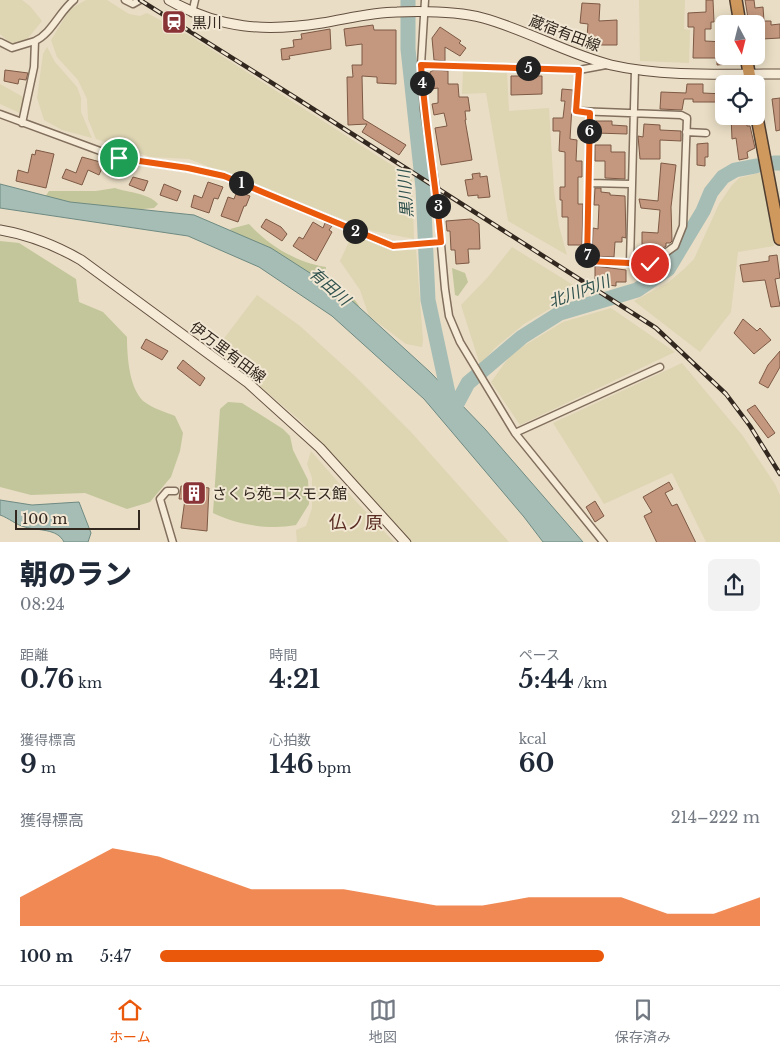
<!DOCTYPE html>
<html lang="ja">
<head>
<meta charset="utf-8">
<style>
  :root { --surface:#fff; --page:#f2f2f3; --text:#1f2937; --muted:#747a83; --line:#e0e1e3; --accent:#ea580c }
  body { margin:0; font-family:"Libre Baskerville","Noto Sans JP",serif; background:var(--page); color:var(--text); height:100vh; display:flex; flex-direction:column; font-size:19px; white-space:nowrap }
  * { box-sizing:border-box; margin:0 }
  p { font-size:16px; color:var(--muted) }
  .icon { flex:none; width:28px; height:28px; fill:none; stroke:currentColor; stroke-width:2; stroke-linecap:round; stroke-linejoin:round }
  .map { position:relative; height:542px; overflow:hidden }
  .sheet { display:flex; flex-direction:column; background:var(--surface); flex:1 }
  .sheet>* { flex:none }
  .needle { width:32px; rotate:173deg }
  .buttons { position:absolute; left:715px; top:15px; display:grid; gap:10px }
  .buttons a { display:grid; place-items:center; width:50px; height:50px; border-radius:8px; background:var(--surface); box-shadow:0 2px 12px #0003; font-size:25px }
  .scale { position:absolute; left:15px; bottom:12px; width:125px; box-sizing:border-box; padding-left:5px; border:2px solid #33281f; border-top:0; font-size:14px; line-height:18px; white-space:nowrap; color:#33281f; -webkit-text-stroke:4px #f1e7d3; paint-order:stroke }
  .pin { position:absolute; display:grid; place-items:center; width:42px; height:42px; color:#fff; margin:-21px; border:2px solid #fff; border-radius:50%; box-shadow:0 1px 5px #0007 }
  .km { position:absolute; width:25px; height:25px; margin:-12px; border-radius:50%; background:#222; color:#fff; font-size:14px; line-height:25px; text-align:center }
  .round { display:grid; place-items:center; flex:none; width:52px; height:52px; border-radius:8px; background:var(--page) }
  .head { display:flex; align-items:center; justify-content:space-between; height:85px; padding:0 20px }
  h1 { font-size:28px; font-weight:800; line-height:38px }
  .metrics { display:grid; grid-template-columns:repeat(3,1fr); gap:8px; height:85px; padding:5px 20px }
  .metrics div { display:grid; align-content:center }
  .metrics b { font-size:25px; font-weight:800 }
  .metrics small { font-size:14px; font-weight:400 }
  .metrics p { font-size:14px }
  .chart { height:140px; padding:10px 20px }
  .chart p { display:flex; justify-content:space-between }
  .chart svg { width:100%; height:90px; margin-top:5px; fill:var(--accent); opacity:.7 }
  ul { padding:0 20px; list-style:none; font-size:16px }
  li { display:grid; grid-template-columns:80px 60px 1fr; align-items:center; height:38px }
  li i { height:12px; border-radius:6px; background:var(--accent) }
  .tab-bar { display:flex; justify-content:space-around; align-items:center; height:70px; border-top:1px solid var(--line); background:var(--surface); font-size:14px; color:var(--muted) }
  .tab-bar a { display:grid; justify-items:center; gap:2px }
  .tab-bar .current { color:var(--accent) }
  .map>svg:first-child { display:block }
  .farmland { fill:#ded5b3 }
  .green { fill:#c2c69a }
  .water { fill:#a6bdb5; stroke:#6e8a82 }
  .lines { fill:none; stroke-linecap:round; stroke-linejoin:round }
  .river { stroke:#a6bdb5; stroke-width:15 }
  .building { fill:#c3987e; stroke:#7e5945 }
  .street-casing { stroke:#826f5d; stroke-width:9 }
  .secondary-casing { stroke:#645040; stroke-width:11 }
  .highway-casing { stroke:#503e30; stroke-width:14 }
  .street { stroke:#f5ebd7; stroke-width:6 }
  .secondary { stroke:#f5ebd7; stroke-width:9 }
  .highway { stroke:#cf995e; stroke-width:11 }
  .rail-casing { stroke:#33281f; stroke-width:4.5 }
  .rail { stroke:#f1e7d3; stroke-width:2.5; stroke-dasharray:8; stroke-linecap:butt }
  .route-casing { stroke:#fff; stroke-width:10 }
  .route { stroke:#ea580c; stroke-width:6 }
  .labels { text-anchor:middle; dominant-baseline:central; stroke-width:4; stroke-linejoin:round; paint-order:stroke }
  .poi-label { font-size:15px; fill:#33281f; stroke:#f1e7d3; text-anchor:start }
  .street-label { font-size:15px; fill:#33281f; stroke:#f1e7d3 }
  .water-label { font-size:16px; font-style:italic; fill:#30524e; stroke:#f1e7d3 }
  .quarter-label { font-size:18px; fill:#5b2d23; stroke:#f1e7d3 }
</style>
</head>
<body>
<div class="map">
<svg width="780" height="543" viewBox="0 0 780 543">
  <rect width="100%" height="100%" fill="#e9ddc5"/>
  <path class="farmland" d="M0,0h22l8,6 12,15 -17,21 -14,2 -11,-10z
    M86,0h21l22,14 11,2 7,-3 45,24 220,141 2,61 -41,-8 -184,-72 -38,-2 -55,-18 -8,-20 -1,-20 -9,-19 -21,-23 -6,-17 19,-31z
    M639,0h46l-1,29 6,1 -1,33 -49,-2z
    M47,47l8,15 22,25 4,11v14l11,26 -30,-8 -18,-10 -7,-22 6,-44z
    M463,71l44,2 2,38 40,-3 5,83 5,35 8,29 -59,-34 -22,-128 -24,1z
    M0,84l25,14 -3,16 -22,-10z
    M763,172l11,74 -36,6 -7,60 -31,40 -66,-51 35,-19 15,-13 10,-10 25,-55 13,-19 7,-7z
    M353,233l39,16 24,1 7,90 -1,7 -16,-3 -37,-28 -9,-26 -20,-29z
    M512,247l74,46 -21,7 -41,24 -29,24 -15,17 -19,-60 27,-28z
    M257,295l43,31 56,51 55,55 98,110h-100l-106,-119 -87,-74z
    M611,308l64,44 -155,73 -29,-43 21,-29 51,-31z
    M682,363l61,73 32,48 5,11v47h-74l-34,-69 -68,31 -51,-81z
    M311,451l27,31 56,60h-97l-1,-12 10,-4 6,-18v-30l-5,-14z"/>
  <path class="green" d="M115,188c15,5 33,5 43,16l-4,4c-37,4 -73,-3 -109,-11l4,-6h47z
    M249,224c19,21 48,39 77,43l-2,13c21,11 31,13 40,37l-128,-80 -6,-8z
    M0,241l19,2 57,36 3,23 24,10 24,25c0,18 2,55 19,66 8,6 20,9 29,13l8,17 -3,18 -9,26 -21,25 -23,7 -42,-16 -54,2 -31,-8z
    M452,268l13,5 3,9 -10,14 -3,-1z
    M228,402l14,1 41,26 7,7 3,14 15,30 1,24 -13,21c-26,5 -59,0 -83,-12l7,-104z"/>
  <path class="water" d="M0,184l70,18 124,13 77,33 78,50 81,74 55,57 98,113h-40l-19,-25 -100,-118 -92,-83 -73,-49 -71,-31 -188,-28z
    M0,500l32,5 47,-3 12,31 -3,9h-24c-7,-14 -26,-11 -39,-15 -9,-2 -16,-9 -25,-12z"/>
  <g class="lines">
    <path class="river" d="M408,0v49l15,139 5,112 23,107
      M774,163h6
      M452,413l16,-30 54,-46 38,-24 77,-23 31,-21 35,-58 8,-19 12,-15 12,-7 21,-4"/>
  </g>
  <path class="building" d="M706,0h7l1,22h-3v7h-6v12l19,1v14h3l1,8 -11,1v-7h-24l1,-31h-6v-14l18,-1z
    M745,0h9l1,8 8,-1 1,14h7v4l9,-1v14l-18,1v-9l-6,1v-7h-7z
    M582,3l18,1 -1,17 18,-1v25h-21v5h-10l2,-26 -8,-1z
    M373,25l1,5h22v54l-19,-1v-6l-15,-1 1,43 43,26 -7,10 -37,-23 5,-8 -19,1 -1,-48h6l-1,-12h10v-21l-16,2 -2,-17z
    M440,27l21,14 -2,2 7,5 -6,8 -15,-9v14l-11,-1 -2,-22z
    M330,29l1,20 -42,7 1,3 -8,1 -1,-11 13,-2 -1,-7 9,-1 -1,-5z
    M5,70l23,3 -2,7 -7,-1 -1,5 -14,-3z
    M434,70l14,1v13h10l1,13h9l2,14h-5l1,9h-1l7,40 -31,5 -6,-37 12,-2 -3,-13 -10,2 -2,-11 6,-1v-15l-7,1 -1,-17z
    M511,76h31v18l-31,1z
    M687,84h16v9l21,1v8h-31v-3h-9l-2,11 -22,-1 1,-17 25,1z
    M562,89l11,1 -3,49 7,1 -1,21h6v16h-4v27h5l-1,41h-14v-28h-6v-17h-2v-13h5v-35l-6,-1 1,-20h-7v-13h10l2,-17h-4z
    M780,98v32l-4,1 -4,-32z
    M731,116h15l1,10h3l5,22 -8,4 1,6 -9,2 -3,-22 -4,1z
    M596,121h16v4l15,1v8l-31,-1z
    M644,124l16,1v5l21,1v10l-21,-1v19h-20l-2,-23 5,1z
    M708,143v14h-3v9l-8,-1v-21z
    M595,145h16v7h14v27l-20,-1v-17h-10z
    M36,150l18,4 -8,34 -30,-7 2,-11 10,3 4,-19 3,1z
    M82,157l22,6 -5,12 -11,-5 -6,15 -20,-7 4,-9 10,4z
    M661,163l15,2 -5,42 1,34 -2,2h-4v3l-4,3h-8v6l-6,4 -9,-1v-9h3v-17l16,1 2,-23 -19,-2 -2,-9 19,2z
    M480,173v4l7,-1 3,21 -12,1v-3l-10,1 -3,-16 8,-1 -1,-5z
    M133,177l15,4 -4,10 -15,-6z
    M208,182l15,5 -5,12 -4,-1 -5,15 -18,-6 3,-12 8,3z
    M164,184l17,7 -4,10 -17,-6z
    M595,188h6v4l9,1v2l15,1 1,42 -4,-1v5h-7l-1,15 -22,-1 1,-28 5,1 1,-24h-5z
    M237,191l13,5 -4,10h-2l-6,16 -17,-6 7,-19 6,2z
    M266,219l15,8 6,7 -5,7 -21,-14z
    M471,219l8,5 1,25h-12l1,14 -13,1 -1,-14h-4l-1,-19h-3l-1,-10z
    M313,222l10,6 2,-5 7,3 -3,4 3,2 -16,29 -23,-15 6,-9 4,2z
    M777,255l3,23 -5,1 5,27 -9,1 -6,-27 -22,2 -3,-17 29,-4v-5z
    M595,266l31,4v12h-10v4l-8,-1v-4h-13z
    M743,319l14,12 3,-3 11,12 -17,14 -20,-21z
    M146,339l22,12 -6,9 -21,-12z
    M780,351v16l-12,21 -9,-5 9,-18z
    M183,360l22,18 -5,8 -23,-18z
    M755,405l20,28 -7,5 -21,-28z
    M190,482l13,1 -1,4 7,1 -2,43 -26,-3 4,-29h-6l2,-13 8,1z
    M669,482l4,7 -8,4 7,13 5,-2 19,39h-39l-13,-27 8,-4 -9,-15z
    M595,501l9,15 -9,6 -9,-15z"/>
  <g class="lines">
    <defs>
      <path id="street" d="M125,0l8,4 7,-4
        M425,0l-4,65 3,45 12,79 9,100 4,27 11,26 55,91 89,110
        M192,13l3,-13
        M0,42l12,6 23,-7
        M421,65l158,5 27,-5
        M579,70l-3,41 105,4 6,3 -4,108 -8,20 -25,18 -63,-3 3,-148
        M0,114l119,44 69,10 36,8 169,70 48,-4
        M22,123l12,-56 1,-26c17,-8 24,-29 39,-41
        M686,132l20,1
        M589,183l42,1
        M630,263l5,-194
        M515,433l145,-66
        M173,543l-13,-44 7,-8h8"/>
      <path id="secondary" d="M169,0c51,29 96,32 153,23 25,-4 50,-11 75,-11 27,-1 59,-1 86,6 44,12 84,36 128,47 52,12 115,9 169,9
        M0,230c29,5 55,15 81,30l166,122 73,66 86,95"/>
      <path id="highway" d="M736,0l4,24
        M746,56l5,28
        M756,112l24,127"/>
    </defs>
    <use href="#street" class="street-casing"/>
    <use href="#secondary" class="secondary-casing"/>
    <use href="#highway" class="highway-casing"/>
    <use href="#street" class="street"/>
    <use href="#secondary" class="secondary"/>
    <use href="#highway" class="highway"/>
    <defs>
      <path id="rail" d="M140,0l156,98 360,230 70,66 24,32 30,48"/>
    </defs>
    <use href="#rail" class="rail-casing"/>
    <use href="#rail" class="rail"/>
  </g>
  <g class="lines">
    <defs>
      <path id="route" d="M119,158l69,10 36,8 169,70 48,-4c-5,-59 -16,-117 -20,-177l158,5 -3,41 14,2 -3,148 63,3"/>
    </defs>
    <use href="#route" class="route-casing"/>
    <use href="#route" class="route"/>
  </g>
  <defs>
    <symbol id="station-square" viewBox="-11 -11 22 22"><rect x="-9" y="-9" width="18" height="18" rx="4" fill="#8a3337" stroke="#f1e7d3"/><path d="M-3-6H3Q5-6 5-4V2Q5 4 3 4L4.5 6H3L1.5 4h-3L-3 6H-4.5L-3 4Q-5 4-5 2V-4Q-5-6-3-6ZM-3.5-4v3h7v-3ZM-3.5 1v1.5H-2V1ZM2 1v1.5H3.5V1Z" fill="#fff"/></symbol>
    <symbol id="building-square" viewBox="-11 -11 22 22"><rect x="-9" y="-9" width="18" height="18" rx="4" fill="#8a3337" stroke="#f1e7d3"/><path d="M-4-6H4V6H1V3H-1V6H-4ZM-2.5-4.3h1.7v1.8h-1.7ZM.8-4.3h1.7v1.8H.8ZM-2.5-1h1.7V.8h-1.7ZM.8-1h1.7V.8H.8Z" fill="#fff"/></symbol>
  </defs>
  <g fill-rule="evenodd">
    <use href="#station-square" x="160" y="8" width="28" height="28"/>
    <use href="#building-square" x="180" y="479" width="28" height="28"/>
  </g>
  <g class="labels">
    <g class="poi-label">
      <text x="192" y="22">黒川</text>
      <text x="212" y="493">さくら苑コスモス館</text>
    </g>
    <g class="street-label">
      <text transform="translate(565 33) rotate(21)">蔵宿有田線</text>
      <text transform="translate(228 352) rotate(37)">伊万里有田線</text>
    </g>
    <g class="water-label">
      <text transform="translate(405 194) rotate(-94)">黒川川</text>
      <text transform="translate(330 286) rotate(41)">有田川</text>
      <text transform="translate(579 291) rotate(-20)">北川内川</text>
    </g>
    <g class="quarter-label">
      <text x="356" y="523">仏ノ原</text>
    </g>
  </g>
</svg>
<div class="buttons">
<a><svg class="needle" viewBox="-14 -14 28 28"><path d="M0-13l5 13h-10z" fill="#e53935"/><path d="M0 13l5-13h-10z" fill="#747a83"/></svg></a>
<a><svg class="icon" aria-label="locate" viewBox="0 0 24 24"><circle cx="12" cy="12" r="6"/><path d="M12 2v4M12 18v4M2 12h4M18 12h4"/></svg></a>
</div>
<div class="scale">100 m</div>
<div class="pin" style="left:119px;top:158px;background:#1e9e55"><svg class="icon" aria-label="arrive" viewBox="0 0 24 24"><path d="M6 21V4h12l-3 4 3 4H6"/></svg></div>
<div class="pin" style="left:650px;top:264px;background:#d93025"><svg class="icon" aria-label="check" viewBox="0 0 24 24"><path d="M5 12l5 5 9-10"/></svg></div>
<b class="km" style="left:241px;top:183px">1</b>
<b class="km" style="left:355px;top:231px">2</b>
<b class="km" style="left:438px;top:206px">3</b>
<b class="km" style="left:422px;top:83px">4</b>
<b class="km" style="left:528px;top:68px">5</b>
<b class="km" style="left:589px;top:131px">6</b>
<b class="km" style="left:587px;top:255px">7</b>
</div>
<section class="sheet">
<div class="head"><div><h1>朝のラン</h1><p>08:24</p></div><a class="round"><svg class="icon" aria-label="share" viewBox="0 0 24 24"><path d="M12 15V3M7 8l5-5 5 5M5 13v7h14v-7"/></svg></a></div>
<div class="metrics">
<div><p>距離</p><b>0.76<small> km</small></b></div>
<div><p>時間</p><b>4:21</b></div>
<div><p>ペース</p><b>5:44<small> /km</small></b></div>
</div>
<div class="metrics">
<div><p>獲得標高</p><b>9<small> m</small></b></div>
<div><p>心拍数</p><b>146<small> bpm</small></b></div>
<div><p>kcal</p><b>60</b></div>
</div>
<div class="chart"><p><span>獲得標高</span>214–222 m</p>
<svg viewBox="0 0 160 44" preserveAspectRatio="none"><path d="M0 44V30L10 18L20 6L30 10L40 18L50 26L60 26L70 26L80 30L90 34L100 34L110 30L120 30L130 30L140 38L150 38L160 30V44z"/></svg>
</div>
<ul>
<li><b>100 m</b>5:47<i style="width:74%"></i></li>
</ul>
</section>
<nav class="tab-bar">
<a class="current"><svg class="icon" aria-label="home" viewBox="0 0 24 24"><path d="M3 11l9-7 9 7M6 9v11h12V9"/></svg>ホーム</a>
<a><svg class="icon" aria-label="map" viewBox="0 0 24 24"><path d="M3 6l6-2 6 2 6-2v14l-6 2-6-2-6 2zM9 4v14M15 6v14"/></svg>地図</a>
<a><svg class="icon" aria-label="saved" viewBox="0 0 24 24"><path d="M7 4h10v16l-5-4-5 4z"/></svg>保存済み</a>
</nav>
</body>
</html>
